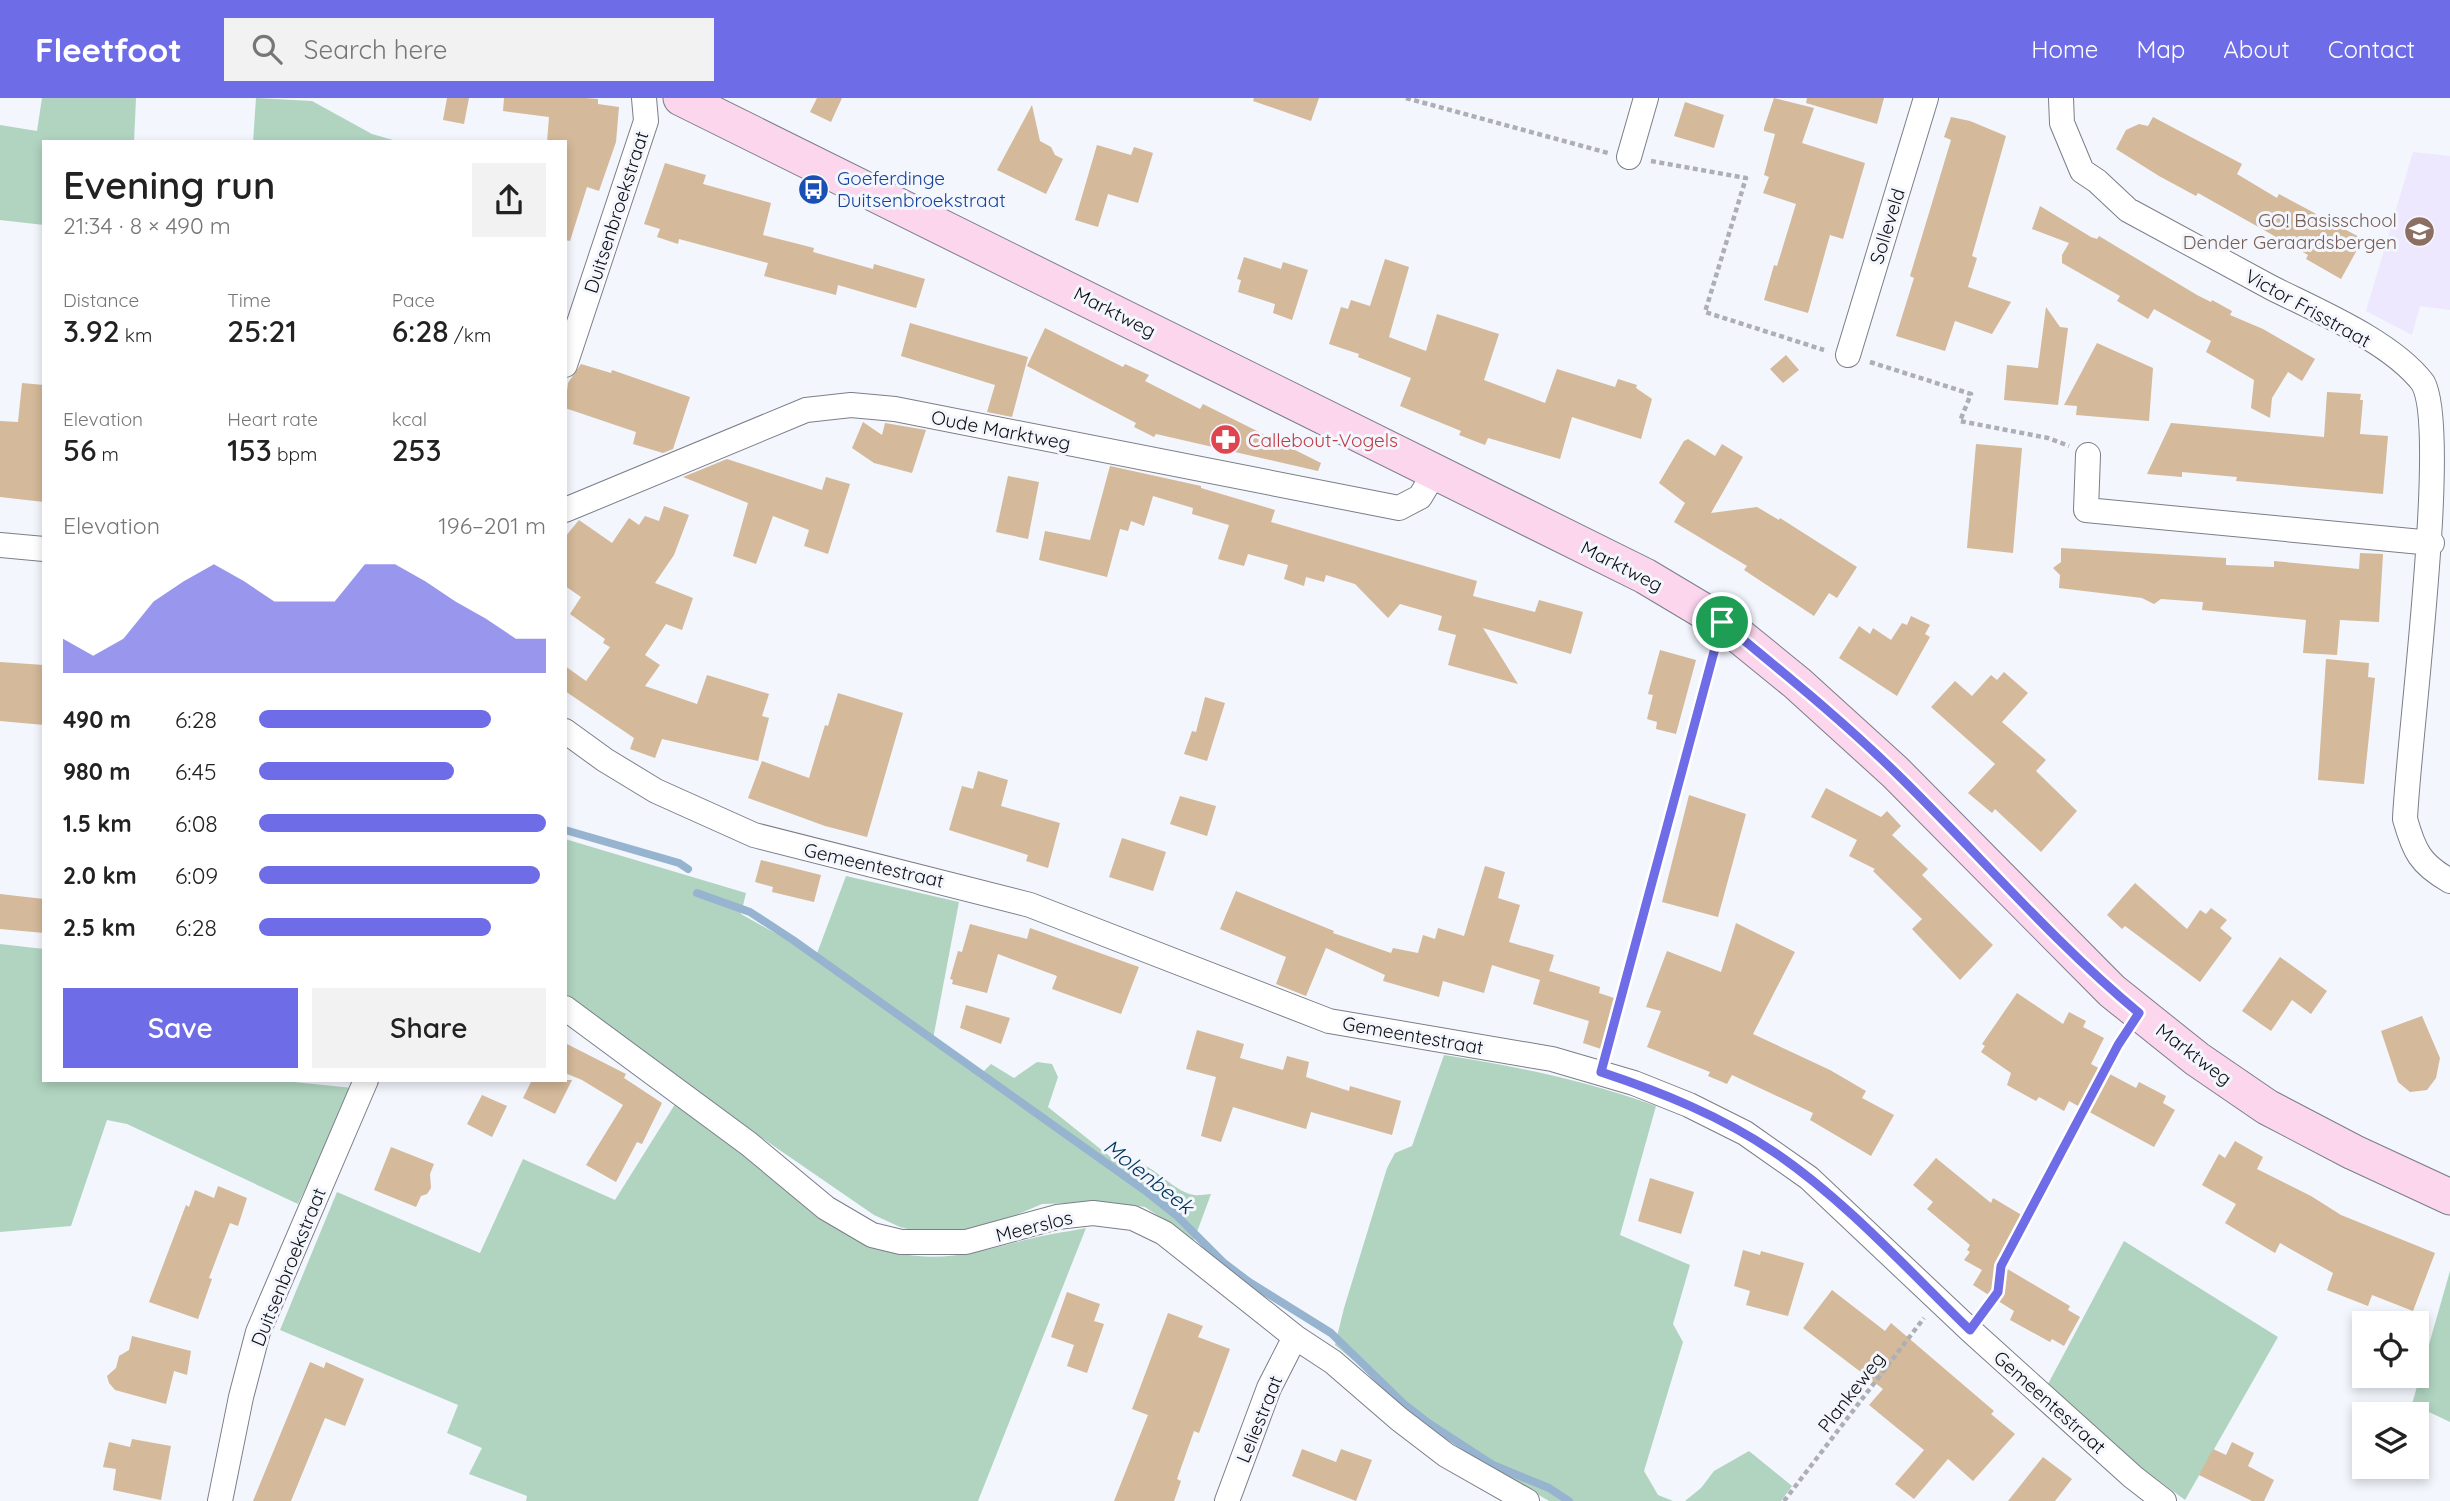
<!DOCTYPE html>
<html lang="en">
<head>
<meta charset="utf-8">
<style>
  :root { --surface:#fff; --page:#f2f2f2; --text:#222; --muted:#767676; --accent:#6e6ce6 }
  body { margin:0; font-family:Quicksand,sans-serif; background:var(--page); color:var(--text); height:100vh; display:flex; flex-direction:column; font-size:26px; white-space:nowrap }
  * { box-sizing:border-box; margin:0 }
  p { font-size:23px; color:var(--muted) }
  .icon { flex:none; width:38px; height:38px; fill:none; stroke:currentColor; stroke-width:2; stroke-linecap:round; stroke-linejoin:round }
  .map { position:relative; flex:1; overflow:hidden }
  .panel { position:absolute; left:42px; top:42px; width:525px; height:942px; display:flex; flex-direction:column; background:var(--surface); border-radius:0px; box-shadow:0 4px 10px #0003 }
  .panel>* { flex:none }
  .buttons { position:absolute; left:2352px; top:1213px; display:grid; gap:14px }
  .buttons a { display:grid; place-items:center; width:77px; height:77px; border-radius:0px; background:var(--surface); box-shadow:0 4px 10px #0003; font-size:35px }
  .pin { position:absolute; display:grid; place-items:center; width:60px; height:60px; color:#fff; margin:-30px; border:4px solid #fff; border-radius:50%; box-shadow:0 2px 7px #0007 }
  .round { display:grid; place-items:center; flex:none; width:74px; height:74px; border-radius:0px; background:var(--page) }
  .head { display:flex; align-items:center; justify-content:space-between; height:119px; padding:0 21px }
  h1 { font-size:38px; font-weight:600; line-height:52px }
  .figures { display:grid; grid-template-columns:repeat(3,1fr); gap:10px; height:119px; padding:7px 21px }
  .figures div { display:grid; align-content:center }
  .figures b { font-size:30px; font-weight:600 }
  .figures small { font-size:19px; font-weight:400 }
  .figures p { font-size:19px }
  .chart { height:196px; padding:14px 21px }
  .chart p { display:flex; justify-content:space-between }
  .chart svg { width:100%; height:126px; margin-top:7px; fill:var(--accent); opacity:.7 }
  .primary-button { display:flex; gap:14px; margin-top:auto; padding:14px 21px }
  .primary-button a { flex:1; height:80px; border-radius:0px; background:var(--accent); color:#fff; font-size:28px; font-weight:600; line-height:80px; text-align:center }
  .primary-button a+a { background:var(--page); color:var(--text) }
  ul { padding:0 21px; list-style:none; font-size:23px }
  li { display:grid; grid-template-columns:112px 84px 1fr; align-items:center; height:52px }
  li i { height:18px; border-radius:9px; background:var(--accent) }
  header { display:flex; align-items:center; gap:42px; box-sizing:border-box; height:98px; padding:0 35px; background:var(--accent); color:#fff }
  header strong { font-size:33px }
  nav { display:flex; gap:38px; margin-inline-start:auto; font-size:24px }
  .search { width:490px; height:63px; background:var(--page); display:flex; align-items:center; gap:18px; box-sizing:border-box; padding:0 24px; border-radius:0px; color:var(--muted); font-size:26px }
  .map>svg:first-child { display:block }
  .education { fill:#ede8fe }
  .green { fill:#b0d4c0 }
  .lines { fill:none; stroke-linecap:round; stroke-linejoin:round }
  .stream { stroke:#96b4cf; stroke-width:8 }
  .building { fill:#d4b99a }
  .street-casing { stroke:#7b7e89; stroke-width:26 }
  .secondary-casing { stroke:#7b7e89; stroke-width:37 }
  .path { stroke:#adafb5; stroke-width:4.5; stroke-dasharray:5 3.5; stroke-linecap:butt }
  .street { stroke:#fff; stroke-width:24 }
  .secondary { stroke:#fbd6ed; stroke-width:35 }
  .route-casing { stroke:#fff; stroke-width:14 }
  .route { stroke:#6e6ce6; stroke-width:9 }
  .labels { text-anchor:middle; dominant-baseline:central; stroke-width:6; stroke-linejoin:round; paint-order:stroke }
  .transit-label { font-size:19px; fill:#164399; stroke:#f3f6fd; text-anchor:start }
  .street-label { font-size:19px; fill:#0c0e11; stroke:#f3f6fd }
  .education-label { font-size:19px; fill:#785e54; stroke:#f3f6fd; text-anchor:end }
  .health-label { font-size:19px; fill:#be3a42; stroke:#f3f6fd; text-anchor:start }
  .water-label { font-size:21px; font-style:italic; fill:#013559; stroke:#f3f6fd }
</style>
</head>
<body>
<header>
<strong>Fleetfoot</strong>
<div class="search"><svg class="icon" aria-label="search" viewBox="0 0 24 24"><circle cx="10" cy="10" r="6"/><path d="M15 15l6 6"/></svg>Search here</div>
<nav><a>Home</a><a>Map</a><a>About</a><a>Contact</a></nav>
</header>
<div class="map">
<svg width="2450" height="1403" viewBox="0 0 2450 1403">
  <rect width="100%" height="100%" fill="#f3f6fd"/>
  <path class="education" d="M2413,54l37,4v154l-30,-4 -8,29 -46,-24z"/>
  <path class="green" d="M42,0h94l-2,44h-90v83l-44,-5v-95l37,6z
    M256,0l56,3 60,33 28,8h-147z
    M565,741l181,54 -5,21 75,42 30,-80 113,26 -26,137 48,35 10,-10 23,14 23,-16 15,2 6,13 -10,30 70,56c29,-11 49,27 76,32 5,1 12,-1 17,-1l-17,46 -49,-33 -37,-5 -66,2 -54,23 -50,10 -38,-10 -26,-12 -109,-75 -200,-146z
    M0,846l44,5v131h230l79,8 -55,116 -171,-80 -20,-4 -36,106 -71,6z
    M1444,957c76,12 139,25 212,51l-36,129 70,30 -17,59 10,18 -39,129 14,24 15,6h-124l-60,-35 -44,-29 -110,-92 9,-37 43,-140 8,-15 17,-7z
    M677,1003l226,153c41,8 79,-3 118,-13 22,-6 44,-9 65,-13l-108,273h-452l1,-5 -58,-22 13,-26 -35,-15 11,-28 -178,-75 57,-138 143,61 43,-94 92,41z
    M2124,1143l154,96 -93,163 -43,-32 -94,-84z
    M2450,1173v151l-38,-18z
    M1749,1353l43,35 -11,15h-96l16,-13 13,-17z"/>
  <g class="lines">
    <path class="stream" d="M565,732l114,33 9,6
      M697,795l53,19 43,28 354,252 29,23 48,48 25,19 82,51 74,72 22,17 66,43 56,23 20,13"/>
  </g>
  <path class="building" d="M447,0h22l-5,26 -21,-4z
    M504,0h81l13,1v5l21,3 -3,35 -17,49 -12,-4 -17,54 -5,-1v-98h-18l2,-25 -46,-6z
    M817,0h25l-11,24 -21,-10z
    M1254,0h65l-8,23 -58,-20z
    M1774,0l40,10 -12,35 63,20 -22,76 -13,-4 -22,78 -44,-13 10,-35 3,1 19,-62 -33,-11 6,-16 -5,-2 11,-41 -11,-3v-3z
    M1807,0h77l-7,26 -71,-21z
    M1685,4l39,13 -10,33 -40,-12z
    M1032,7l8,36 11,6 4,8 8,4 -17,35 -49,-24z
    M1951,19l19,4 36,15 -34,120 5,2 -9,29 43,15 -19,32 -37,-13 -10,30 -49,-15 18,-58 -4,-2 41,-136 -7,-3z
    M2153,19l89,47 -5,10 40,24 2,-4 84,45 -22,40 -35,-20 2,-4 -46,-26 -64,-36 -2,3 -37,-20 -43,-27 10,-19 13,-6 9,2z
    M1097,47l34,10 3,-8 19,6 -15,50 -30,-9 -10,33 -23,-7z
    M665,65l41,12 -3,9 68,19 -8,32 51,13 -1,4 60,17 1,-5 51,15 -9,29 -78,-23 -2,10 -72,-19 4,-13 -89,-24 -1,5 -21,-7 3,-8 -16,-5z
    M2040,108l51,31 6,2 2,-3 98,59 14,7 1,-2 20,11 -2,4 33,14 52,30 -13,22 -14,-9 -16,26 -2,20 -19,-10 3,-28 -48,-28 5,-11 -57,-32 -6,10 -31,-18 3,-5 -58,-33v-8l7,-12 -37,-14z
    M1244,159l37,12 2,-7 25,8 -16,50 -19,-7 2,-9 -37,-12 3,-12 -4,-1z
    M1385,161l24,8 -20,70 37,14 11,-37 62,20 -15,46 61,23 12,-34 58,18 3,-8 19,6 -1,3 16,11 -11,40 -69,-22 -12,42 -72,-21 -3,7 -26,-10 2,-4 -61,-25 11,-28 -53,-21 1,-3 -30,-10 12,-37 7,2 3,-9 19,6z
    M2046,209l14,20 8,1 -10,77 -54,-5 3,-35 31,3z
    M910,225l118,34 -16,60 -25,-5 8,-27 -94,-29z
    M1045,230l78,39 2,-3 24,11 -4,6 55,28 3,-5 118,59 -3,8 -162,-37 -2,3 -20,-10 2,-4 -109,-57z
    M2097,245l56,25 -4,53 -73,-6 1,-9 -13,-1z
    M1786,257l13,15 -16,13 -13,-14z
    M581,266l30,9 1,-3 78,27 -17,52 -10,4 -30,-9 3,-12 -71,-24 3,-25z
    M22,285l22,2v117l-44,-5v-76l18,1z
    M2327,294l34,2 -1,6h3l-3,34 28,2 -5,58 -147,-13 1,-4 -55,-5v5l-35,-3 24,-51 153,14z
    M863,324l19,13 3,-12 41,7 -14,43 -38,-10 -22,-15z
    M1688,341l27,17 7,-12 21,13 -32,56 46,-6 22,13 1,-2 77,49 -20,31 -8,-5 -15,23 -70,-46 3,-4 -73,-44 11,-19 -26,-20 25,-42z
    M1976,346l46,4 -9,105 -46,-5z
    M727,361l95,31 4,-13 24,7 -22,70 -24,-8 5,-16 -36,-14 -17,48 -23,-8 15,-53 -65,-26z
    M1110,368l91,20v2l74,22 -4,12 206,59 -4,15 62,16 4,-12 44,12 -12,42 -88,-26 35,56 -70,-19 8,-30 -18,-5 4,-14 -42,-12 -12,14 -33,-34 -29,-9 -2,7 -18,-5 -2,9 -20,-7 4,-14 -40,-11 -4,12 -26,-7 11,-34 -37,-11 1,-6 -40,-12 -9,30 -13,-5 -3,10 -8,-2 -13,48 -68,-17 6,-29 45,9z
    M1008,378l31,6 -11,57 -32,-7z
    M664,408l25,9 -15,40 -19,28 38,15 -11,32 -16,-6 -21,31 15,10 -15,21 52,18 10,-29 62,19 -7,22 7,2 -11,43 -96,-22 -7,19 -25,-9 4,-11 -69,-47v-25l21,15 24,-34 -7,-4 2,-4 -35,-25 11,-17 -16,-11v-49l14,-17 33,23 17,-25 10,7 6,-9 14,5z
    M2061,450l165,10v7l48,2v-6l85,8 1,-16 23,1 -4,68 -39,-2 -3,35 -34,-2 3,-33 -104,-10 1,-8 -42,-3 -7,5 -12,-6 -83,-10 1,-13 -7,-7 8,-6z
    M1911,518l19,9 -5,9 5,3 -33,59 -58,-38 20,-32 11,8 3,-6 18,12 11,-17 5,2z
    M1660,552l36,10 -20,74 -20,-5 1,-7 -10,-3 6,-24 -5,-1z
    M2326,561l43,4 -1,14 7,1 -11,106 -46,-4z
    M0,564l44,3v60l-44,-4z
    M2004,574l24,21 -26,29 44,38 -10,11 41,40 -36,41 -46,-43 -3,4 -24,-20 27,-29 -64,-57 24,-26 17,15 19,-21 6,5z
    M838,595l65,20 -36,124 -42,-11 -77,-28 14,-37 47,17 16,-53 3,1z
    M1205,599l20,6 -18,58 -23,-7 8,-23 4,1z
    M978,673l30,9 -7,26 59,17 -12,45 -22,-7 2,-6 -79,-25 13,-44 11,3z
    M1826,690l55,29 6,-6 14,15 -9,9 36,34 -6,6 71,70 -33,35 -48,-51 10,-10 -49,-48 2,-2 -26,-13 8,-16 -46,-23z
    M1689,697l57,19 -28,103 -56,-15z
    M1180,698l36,10 -9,30 -37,-12z
    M1122,740l44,14 -13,39 -44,-14z
    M761,762l60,15 -7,27 -42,-10 1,-5 -18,-5z
    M1485,768l20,6 -7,26 22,7 -11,37 45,13 -5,16 51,16 -1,6 18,6 -13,51 -21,-7 6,-22 -56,-17 7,-24 -48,-15 -8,28 -41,-12 -4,16 -56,-16 2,-6 -59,-27 -20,48 -30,-12 10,-27 -66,-28 16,-38 98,40 -1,2 58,20 2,-5 25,5 5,-18 12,4 3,-11 26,8z
    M2135,785l52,46 13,-19 6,4 5,-6 16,12 -7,8 12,10 -32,44 -75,-56 -3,3 -15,-14z
    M0,796l44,5v34l-44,-4z
    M1736,825l59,29 -42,82 77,36 36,21 -4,7 32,17 -23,41 -61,-36 3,-7 -81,-38 -5,9 -19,-8 2,-4 -63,-25 14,-36 -15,-4 21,-56 54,21z
    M970,826l57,15 3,-11 109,39 -18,47 -69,-25 5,-13 -59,-22 -11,39 -35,-9 1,-4 -3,-1 8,-28 4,1z
    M2280,859l47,34 -16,23 -19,-14 -21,31 -29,-20z
    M2017,895l46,31 6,-12 17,9 -3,6 21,11 -13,26 45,24 3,-6 27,14 -3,7 12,7 -21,37 -85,-46 -5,10 -25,-14 -3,4 -29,-16 4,-12 -30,-21 4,-6 -3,-2z
    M966,907l44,13 -9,26 -41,-16z
    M2422,918l18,42 -4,20 -9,12 -17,2 -12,-10 -17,-51z
    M1197,932l47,14 -4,14 43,12 4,-14 22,6 -3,15 43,14 1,-5 51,15 -9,34 -81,-23 -5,17 -73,-22 -12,35 -20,-6 15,-59 -30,-8z
    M565,945l61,31 -2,4 38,25 -20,41 -5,-2 -21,40 -30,-17 37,-60 -41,-25 -17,-7z
    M532,982h40l-17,34 -32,-16z
    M482,997l25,11 -15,31 -25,-13z
    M2235,1043l28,16 -6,12 54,27 30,19 94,38 -22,58 -41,-16 -4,11 -41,-16 6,-17 -53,-30 -5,10 -50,-30 11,-19 -34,-19 17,-31 6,4z
    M391,1049l43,17 -4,10 1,14 -4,6 -6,2 -5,11 -42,-17z
    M1936,1060l55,45 2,-5 32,19 -26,47 71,42 -2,4 12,7 -16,29 -12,-7 -2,3 -40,-22 4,-9 -41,-26 9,-15 -18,-10 6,-8 -3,-2 3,-5 -43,-36 6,-7 -20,-17z
    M1650,1080l44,14 -13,42 -43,-13z
    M218,1088l29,12 -9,28 -8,-3 -21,55 3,1 -14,40 -49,-17 37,-97 3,2 6,-17 19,8z
    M1743,1152l17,5 1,-4 43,12 -16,53 -42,-11 4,-14 -16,-5z
    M1832,1192l53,41 6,-8 103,88 -3,3 24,20 -42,47 -25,-22 -34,40 -19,-15 29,-34 -55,-45 14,-16 -80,-61z
    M1067,1194l33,12 -6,17 10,3 -17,49 -20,-7 7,-21 -23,-8z
    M1168,1215l35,13 -5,11 32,12 -31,84 -5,-2 -17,48 4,2 -7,20h-60l34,-86 -16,-6z
    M132,1238l59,15 -4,24 -13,-4 -8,33 -51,-14 -6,-7 -2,-7 9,-8 3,-12 10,-6z
    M310,1264l14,6 2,-6 38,17 -19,47 -20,-8 -34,83h-38z
    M132,1341l39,7 -10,54 -48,-10 3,-21 -13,-2 6,-25 21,5z
    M2232,1344l22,11 -6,13 26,14 -10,21h-12l-53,-26 14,-26 13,6z
    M1302,1351l34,13 5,-13 31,11 -16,41 -64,-25z
    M2043,1359l29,22 -17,22h-47z"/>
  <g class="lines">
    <defs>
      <path id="street" d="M2061,0l1,25 20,48 15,10 31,29c48,26 96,52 144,78 46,23 120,54 151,95 27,48 -15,360 -18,436 9,32 15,45 45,62
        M1629,59l17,-59
        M1848,257l78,-257
        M565,267l81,-244 -2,-23
        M2088,357l-2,55 346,33
        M565,412l241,-100 45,-5 44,4 504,99 21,-11 15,-25
        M0,447l44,4
        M565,633l40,29 51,31 98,44 276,70 299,116 223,38 82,24 55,22 56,28 64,45 161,152 163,147 31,24
        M565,910l184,136 77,64 46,27 29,7h65l91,-25 36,-4 40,5 31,15 131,104 38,25 66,57 47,36 81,46
        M220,1403l21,-104 17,-65 108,-252
        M1227,1403l42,-113 26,-51"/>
      <path id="secondary" d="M681,0l964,478 77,46 75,61 98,89 217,219 85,68 70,48 86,45 97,45"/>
    </defs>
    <use href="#street" class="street-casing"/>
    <use href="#secondary" class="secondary-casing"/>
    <path class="path" d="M1406,0l202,55
      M1651,63l95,17 -41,134 119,38
      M1870,264l101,32 -11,27 88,17 21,8
      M1607,953l107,-397
      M1984,1213l14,-19 3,-25 122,-230
      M1784,1403l140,-183"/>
    <use href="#street" class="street"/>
    <use href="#secondary" class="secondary"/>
  </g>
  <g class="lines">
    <defs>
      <path id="route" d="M1722,524c59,49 119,97 174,151 81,79 155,167 243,240l-21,32 -117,221 -3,26 -28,38c-61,-59 -126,-131 -196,-178 -53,-36 -113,-60 -173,-80z"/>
    </defs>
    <use href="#route" class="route-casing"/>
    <use href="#route" class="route"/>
  </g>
  <defs>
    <symbol id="bus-disc" viewBox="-11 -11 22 22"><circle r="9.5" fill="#1a4fb4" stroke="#f3f6fd"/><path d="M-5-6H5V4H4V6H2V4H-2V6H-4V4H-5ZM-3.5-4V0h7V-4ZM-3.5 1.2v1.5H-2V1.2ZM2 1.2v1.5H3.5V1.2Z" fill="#fff"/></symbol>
    <symbol id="school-disc" viewBox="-11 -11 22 22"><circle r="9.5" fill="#8d6e63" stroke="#f3f6fd"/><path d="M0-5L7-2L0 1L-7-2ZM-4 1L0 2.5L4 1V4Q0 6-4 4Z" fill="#fff"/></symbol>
    <symbol id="pharmacy-disc" viewBox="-11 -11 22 22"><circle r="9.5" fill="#e0444e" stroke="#f3f6fd"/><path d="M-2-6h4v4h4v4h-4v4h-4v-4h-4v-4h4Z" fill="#fff"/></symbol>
  </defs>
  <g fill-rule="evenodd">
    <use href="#bus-disc" x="796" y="74" width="35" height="35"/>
    <use href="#school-disc" x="2402" y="116" width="35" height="35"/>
    <use href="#pharmacy-disc" x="1208" y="324" width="35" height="35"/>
  </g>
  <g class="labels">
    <g class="transit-label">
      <text x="837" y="80">Goeferdinge<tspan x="837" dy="22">Duitsenbroekstraat</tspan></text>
    </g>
    <g class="street-label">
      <text transform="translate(616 114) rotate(-72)">Duitsenbroekstraat</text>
      <text transform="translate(1887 128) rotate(-73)">Solleveld</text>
      <text transform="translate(2308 210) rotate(29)">Victor Frisstraat</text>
      <text transform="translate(1115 214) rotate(27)">Marktweg</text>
      <text transform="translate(1001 332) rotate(11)">Oude Marktweg</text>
      <text transform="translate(1622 468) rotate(27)">Marktweg</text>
      <text transform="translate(874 767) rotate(13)">Gemeentestraat</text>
      <text transform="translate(1413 937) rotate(10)">Gemeentestraat</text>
      <text transform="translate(2194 956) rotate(37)">Marktweg</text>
      <text transform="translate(1034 1128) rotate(-14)">Meerslos</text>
      <text transform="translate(288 1169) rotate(-68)">Duitsenbroekstraat</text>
      <text transform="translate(1851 1294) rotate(-52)">Plankeweg</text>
      <text transform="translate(2050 1304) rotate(42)">Gemeentestraat</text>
      <text transform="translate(1259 1321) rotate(-68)">Leliestraat</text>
    </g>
    <g class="education-label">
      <text x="2397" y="122">GO! Basisschool<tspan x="2397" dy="22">Dender Geraardsbergen</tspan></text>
    </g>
    <g class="health-label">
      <text x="1248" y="342">Callebout-Vogels</text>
    </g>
    <g class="water-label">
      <text transform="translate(1149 1078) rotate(38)">Molenbeek</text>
    </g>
  </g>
</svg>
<div class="buttons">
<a><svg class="icon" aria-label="locate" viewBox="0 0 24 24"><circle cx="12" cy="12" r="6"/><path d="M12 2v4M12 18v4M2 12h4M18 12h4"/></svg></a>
<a><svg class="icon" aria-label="layers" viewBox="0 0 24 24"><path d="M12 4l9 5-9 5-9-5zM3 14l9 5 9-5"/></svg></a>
</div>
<div class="pin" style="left:1722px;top:524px;background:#1e9e55"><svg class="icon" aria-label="arrive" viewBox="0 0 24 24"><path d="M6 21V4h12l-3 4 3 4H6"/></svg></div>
<section class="panel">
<div class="head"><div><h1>Evening run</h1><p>21:34 · 8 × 490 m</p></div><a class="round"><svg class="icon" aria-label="share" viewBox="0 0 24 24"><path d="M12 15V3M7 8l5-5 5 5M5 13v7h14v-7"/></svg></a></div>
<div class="figures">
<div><p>Distance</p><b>3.92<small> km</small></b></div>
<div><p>Time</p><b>25:21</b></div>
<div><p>Pace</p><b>6:28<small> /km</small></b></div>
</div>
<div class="figures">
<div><p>Elevation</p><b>56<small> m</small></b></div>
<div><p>Heart rate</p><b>153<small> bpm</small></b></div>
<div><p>kcal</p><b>253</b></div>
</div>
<div class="chart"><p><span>Elevation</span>196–201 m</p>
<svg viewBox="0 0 160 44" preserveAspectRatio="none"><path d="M0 44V32L10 38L20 32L30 19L40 12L50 6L60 12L70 19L80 19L90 19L100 6L110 6L120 12L130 19L140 25L150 32L160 32V44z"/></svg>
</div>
<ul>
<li><b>490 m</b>6:28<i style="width:81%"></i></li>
<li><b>980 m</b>6:45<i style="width:68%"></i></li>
<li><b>1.5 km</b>6:08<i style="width:100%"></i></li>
<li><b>2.0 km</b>6:09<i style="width:98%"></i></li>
<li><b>2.5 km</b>6:28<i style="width:81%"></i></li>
</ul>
<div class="primary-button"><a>Save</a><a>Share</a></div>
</section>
</div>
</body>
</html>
